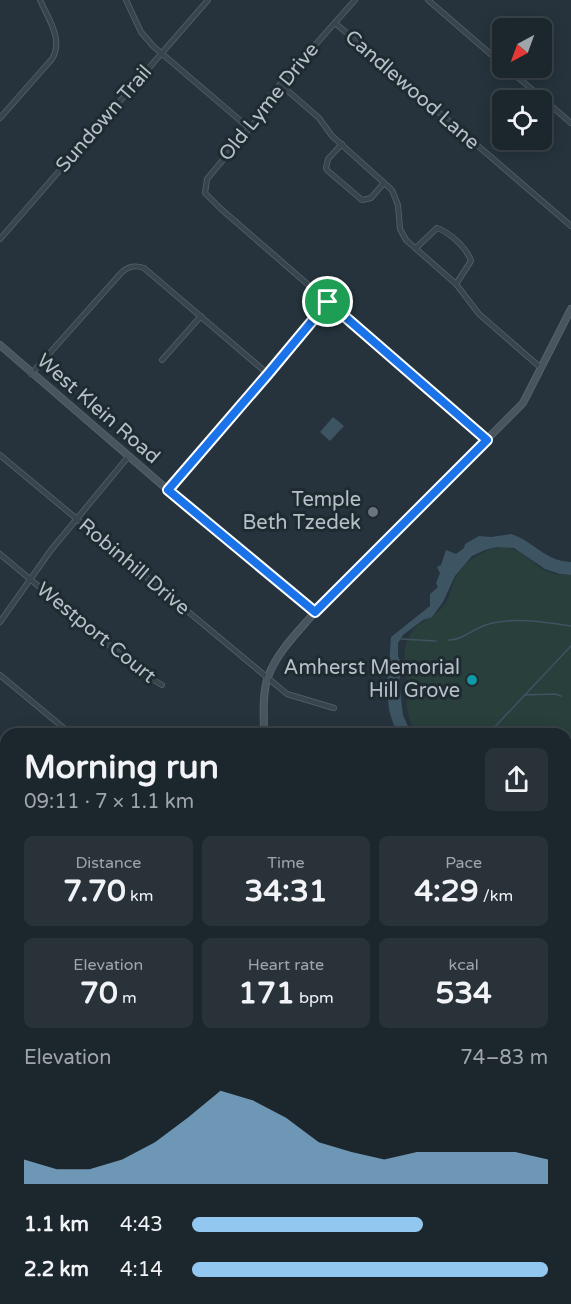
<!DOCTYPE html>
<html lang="en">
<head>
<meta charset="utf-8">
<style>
  :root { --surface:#1c262d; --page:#293239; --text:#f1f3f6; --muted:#a0a5aa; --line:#3a4349; --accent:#92c8ef }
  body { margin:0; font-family:"Varela Round",sans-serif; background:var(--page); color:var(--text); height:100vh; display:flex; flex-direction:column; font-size:22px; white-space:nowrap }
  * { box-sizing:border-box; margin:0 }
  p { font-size:20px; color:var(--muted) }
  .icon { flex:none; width:33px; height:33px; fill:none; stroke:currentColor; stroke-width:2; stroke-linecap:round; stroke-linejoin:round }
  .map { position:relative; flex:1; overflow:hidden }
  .panel { position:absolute; left:0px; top:728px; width:572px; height:578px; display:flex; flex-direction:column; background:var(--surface); border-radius:18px 18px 0 0; box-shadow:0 3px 15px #0003,0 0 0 2px var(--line) }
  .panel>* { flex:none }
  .needle { width:39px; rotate:221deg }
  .controls { position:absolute; left:492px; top:18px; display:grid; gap:12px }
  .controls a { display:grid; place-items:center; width:60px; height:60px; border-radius:9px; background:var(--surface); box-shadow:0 3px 15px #0003,0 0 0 2px var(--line); font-size:30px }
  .pin { position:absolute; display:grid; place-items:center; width:51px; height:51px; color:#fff; margin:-26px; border:3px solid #fff; border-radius:50%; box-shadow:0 2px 6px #0007 }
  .round { display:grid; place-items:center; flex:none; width:63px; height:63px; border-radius:9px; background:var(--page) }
  .head { display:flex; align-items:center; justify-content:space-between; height:102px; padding:0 24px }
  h1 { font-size:33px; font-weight:700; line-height:45px }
  .metrics { display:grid; grid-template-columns:repeat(3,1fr); gap:9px; height:102px; padding:6px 24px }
  .metrics div { display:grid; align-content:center; border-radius:9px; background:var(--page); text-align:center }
  .metrics b { font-size:30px; font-weight:700 }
  .metrics small { font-size:16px; font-weight:400 }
  .metrics p { font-size:16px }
  .chart { height:168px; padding:12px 24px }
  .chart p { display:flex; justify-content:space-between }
  .chart svg { width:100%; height:108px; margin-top:6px; fill:var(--accent); opacity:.7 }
  ul { padding:0 24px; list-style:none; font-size:20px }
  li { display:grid; grid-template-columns:96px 72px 1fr; align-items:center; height:45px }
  li i { height:15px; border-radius:8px; background:var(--accent) }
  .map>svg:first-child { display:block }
  .green { fill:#293f3c }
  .water { fill:#3d5463 }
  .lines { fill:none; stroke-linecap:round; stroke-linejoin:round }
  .stream { stroke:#3d5463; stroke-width:1.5 }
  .street-casing { stroke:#57636a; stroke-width:6 }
  .secondary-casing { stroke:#57636a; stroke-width:8 }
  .street { stroke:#39454c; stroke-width:4.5 }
  .secondary { stroke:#48555f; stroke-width:6 }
  .route-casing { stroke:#fff; stroke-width:12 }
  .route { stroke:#1a73e8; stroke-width:8 }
  .worship-dot { fill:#6b7280; stroke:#1f2a31; stroke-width:2 }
  .culture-dot { fill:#0f9aa8; stroke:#1f2a31; stroke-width:2 }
  .labels { text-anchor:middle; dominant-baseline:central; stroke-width:6; stroke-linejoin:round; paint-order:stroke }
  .street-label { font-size:20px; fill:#b5c0c7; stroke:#1f2a31 }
  .poi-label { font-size:20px; fill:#b5c0c7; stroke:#1f2a31; text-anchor:end }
</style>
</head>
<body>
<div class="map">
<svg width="571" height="1304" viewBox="0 0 571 1304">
  <rect width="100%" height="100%" fill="#26333c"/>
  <path class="green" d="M499,547c22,1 26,10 43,22 9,5 19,6 29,6v716l-5,-1v-556l-152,-1c-2,-8 -6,-17 -7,-26 -1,-9 2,-19 0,-28 -4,-18 -5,-38 9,-52 11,-10 24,-12 31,-27 4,-6 5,-14 8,-21 8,-17 26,-28 44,-32z"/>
  <path class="water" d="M333,417l11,9 -14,15 -10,-9z
    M511,534c23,7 33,27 60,28v13l-11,-1 -15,-5 -31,-21 -17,-1 -12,3 -13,6 -17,20 -12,26 -11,15 -9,3 -20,15 -5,8v13l4,11 -3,14 4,34 8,18h-14c-3,-7 -6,-15 -8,-24 -2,-13 1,-27 -3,-39l3,-3 2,-30 39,-31v-12l8,-7 -2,-4 4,-10 -3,-6 4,-2 5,-15 10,4 8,-6 1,-4 14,-8 12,1z"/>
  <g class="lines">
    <path class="stream" d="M401,639l35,2
      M449,640c13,0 23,-10 34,-14 24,-10 63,-4 88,0
      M524,695l31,-1 6,2
      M488,734l83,-88
      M566,1279v1"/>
    <defs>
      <path id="street" d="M126,0l15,32 12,14 96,82
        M355,0l-86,97 -6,15 -56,67 -2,14 16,16 266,231
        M428,0l74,64
        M335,23l236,203
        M507,68l64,55
        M280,84l39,34 13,18 60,54 6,15 2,24 6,11 50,44 23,30 62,54
        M0,118l52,-59c12,-19 -4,-41 -12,-59
        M342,144l-14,15 -2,9 2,3 34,29 9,-2 13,-15
        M0,239l208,-239
        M416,248l21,-20c12,4 30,20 34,33l-15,23
        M162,360l39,-44
        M31,374l91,-102c7,-6 13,-7 22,-4l124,106
        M0,455l287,239 47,14
        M168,490l100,-116 60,-72
        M0,554l145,121 17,10
        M0,622l51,-72 77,-93
        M0,675l71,59
        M0,808l6,5
        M0,936l6,5
        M0,1054l6,5
        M163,1304l4,-2 5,2"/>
      <path id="secondary" d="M0,345l168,145 147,122
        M264,734c0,-18 -2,-40 4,-57 9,-25 30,-45 47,-65l208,-209 48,-94
        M0,1288l6,-1
        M470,1299l3,5
        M380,1304l5,-5"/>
    </defs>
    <use href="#street" class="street-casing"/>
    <use href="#secondary" class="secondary-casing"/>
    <use href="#street" class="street"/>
    <use href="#secondary" class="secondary"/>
  </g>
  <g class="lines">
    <defs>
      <path id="route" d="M328,302l159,138 -172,172 -147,-122 100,-116z"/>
    </defs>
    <use href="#route" class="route-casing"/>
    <use href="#route" class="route"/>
  </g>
  <circle class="worship-dot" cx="373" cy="512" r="6"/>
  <circle class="culture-dot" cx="472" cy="680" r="6"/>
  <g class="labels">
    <g class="street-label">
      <text transform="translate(412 90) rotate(41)">Candlewood Lane</text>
      <text transform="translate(269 102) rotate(-51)">Old Lyme Drive</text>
      <text transform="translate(104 119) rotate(-49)">Sundown Trail</text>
      <text transform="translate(98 409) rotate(41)">West Klein Road</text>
      <text transform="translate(134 567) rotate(40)">Robinhill Drive</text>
      <text transform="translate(96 633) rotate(39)">Westport Court</text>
    </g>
    <g class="poi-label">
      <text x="361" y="500">Temple<tspan x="361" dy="23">Beth Tzedek</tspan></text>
      <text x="460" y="668">Amherst Memorial<tspan x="460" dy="23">Hill Grove</tspan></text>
    </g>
  </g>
</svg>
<div class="controls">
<a><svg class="needle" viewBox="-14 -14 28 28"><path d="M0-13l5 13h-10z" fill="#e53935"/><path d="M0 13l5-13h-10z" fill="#a0a5aa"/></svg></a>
<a><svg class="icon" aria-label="locate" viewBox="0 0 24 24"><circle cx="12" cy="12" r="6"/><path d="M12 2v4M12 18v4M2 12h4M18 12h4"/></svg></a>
</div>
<div class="pin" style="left:328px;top:302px;background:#1e9e55"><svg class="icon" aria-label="arrive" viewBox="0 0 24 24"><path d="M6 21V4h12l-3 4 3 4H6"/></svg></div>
<section class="panel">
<div class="head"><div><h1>Morning run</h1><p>09:11 · 7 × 1.1 km</p></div><a class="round"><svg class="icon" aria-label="share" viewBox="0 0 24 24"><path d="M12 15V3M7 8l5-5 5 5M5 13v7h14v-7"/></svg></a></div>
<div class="metrics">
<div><p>Distance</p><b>7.70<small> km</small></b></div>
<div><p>Time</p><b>34:31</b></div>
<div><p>Pace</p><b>4:29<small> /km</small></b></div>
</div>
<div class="metrics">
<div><p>Elevation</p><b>70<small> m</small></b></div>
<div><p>Heart rate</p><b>171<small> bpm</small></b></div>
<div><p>kcal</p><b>534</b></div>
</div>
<div class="chart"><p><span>Elevation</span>74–83 m</p>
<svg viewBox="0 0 160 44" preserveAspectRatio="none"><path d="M0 44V34L10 38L20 38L30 34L40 27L50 17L60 6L70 10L80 17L90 27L100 31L110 34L120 31L130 31L140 31L150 31L160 34V44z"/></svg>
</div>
<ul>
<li><b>1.1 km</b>4:43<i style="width:65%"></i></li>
<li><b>2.2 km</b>4:14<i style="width:100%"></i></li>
</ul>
</section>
</div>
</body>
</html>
